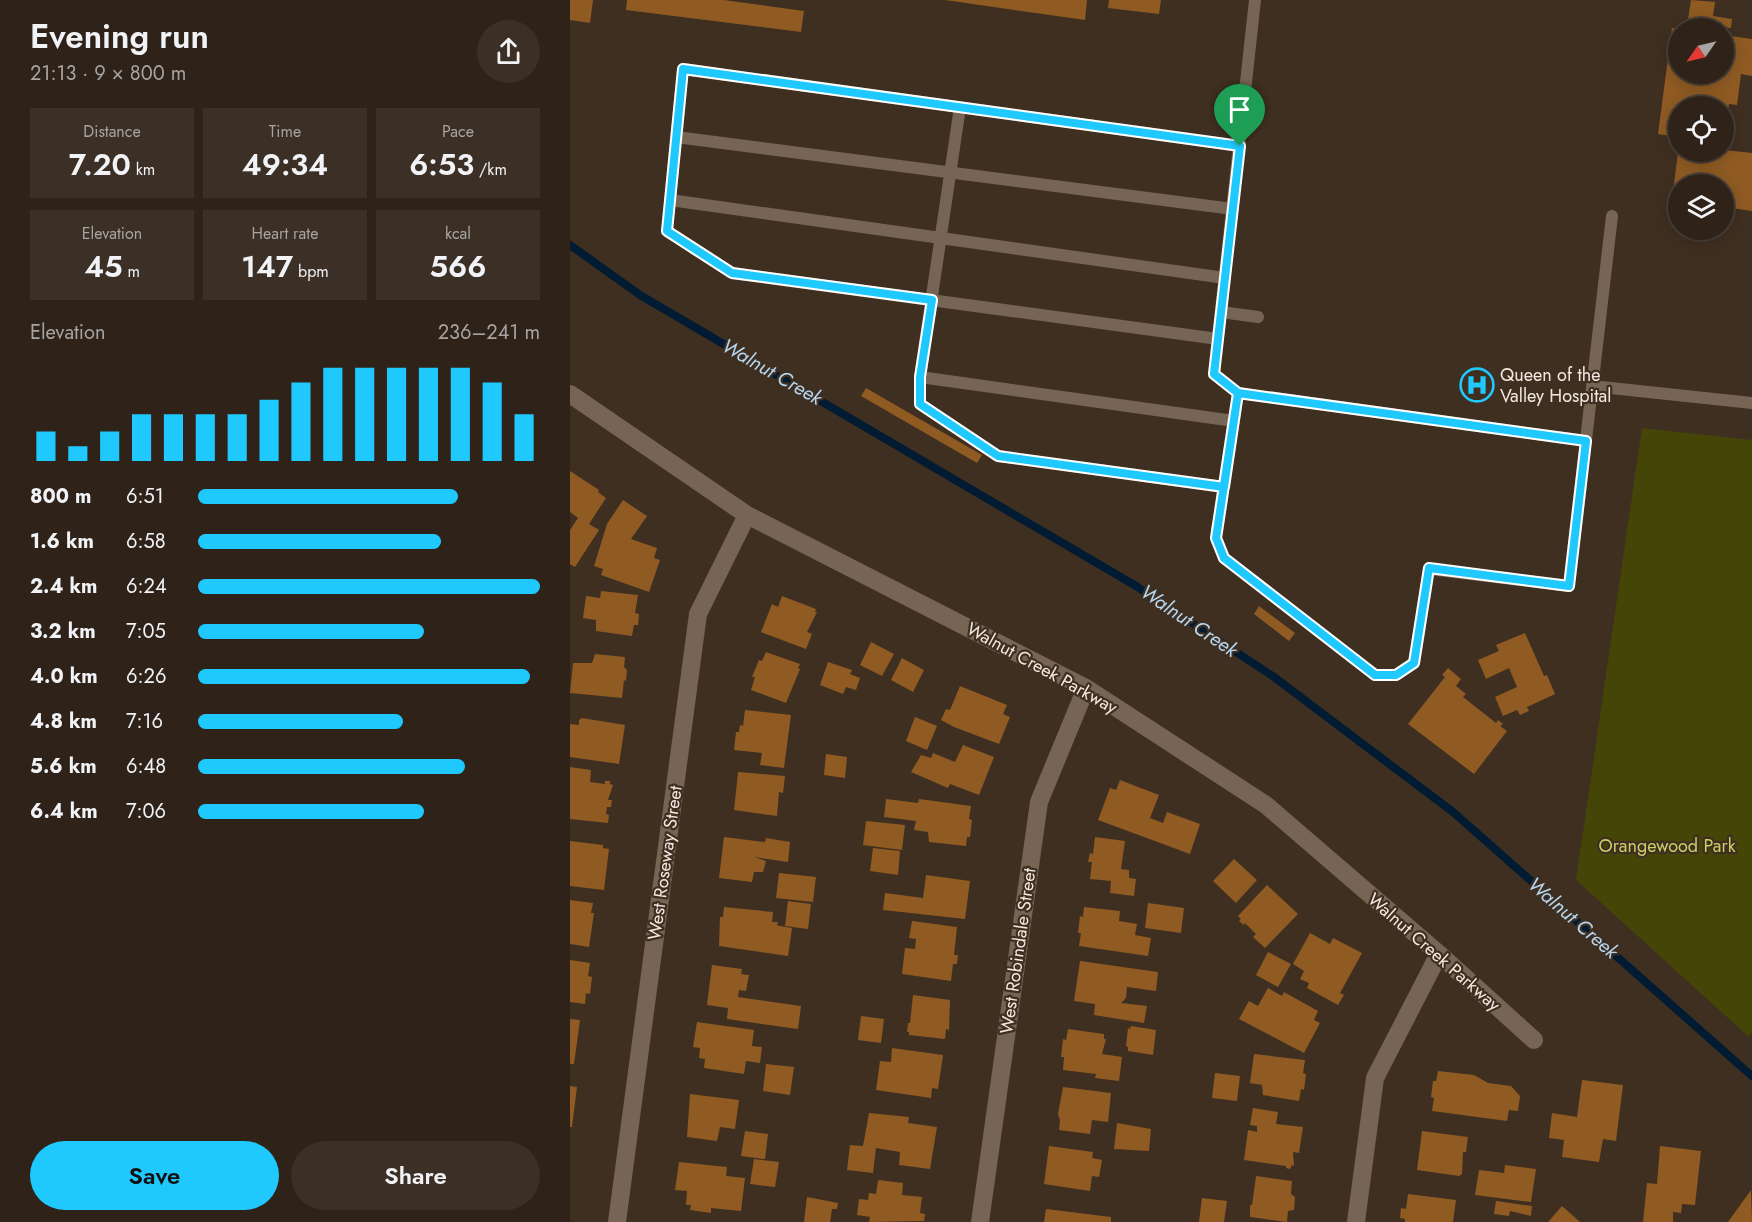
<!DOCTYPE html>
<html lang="en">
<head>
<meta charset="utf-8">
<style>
  :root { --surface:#2f2319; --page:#3b2f26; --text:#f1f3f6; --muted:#a7a4a2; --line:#4a4038; --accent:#20c9fd }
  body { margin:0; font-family:Jost,sans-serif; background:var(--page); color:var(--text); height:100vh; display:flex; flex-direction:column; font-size:22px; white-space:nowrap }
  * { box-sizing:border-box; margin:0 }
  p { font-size:20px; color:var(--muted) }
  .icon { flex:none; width:33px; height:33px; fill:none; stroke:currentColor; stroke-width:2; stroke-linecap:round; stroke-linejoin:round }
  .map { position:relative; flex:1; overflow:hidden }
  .panel { display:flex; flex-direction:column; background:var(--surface); width:570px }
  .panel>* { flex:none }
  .needle { width:39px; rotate:236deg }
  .tools { position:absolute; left:1098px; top:18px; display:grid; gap:12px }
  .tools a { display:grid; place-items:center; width:66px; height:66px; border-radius:50%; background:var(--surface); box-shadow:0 3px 15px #0003,0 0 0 2px var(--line); font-size:30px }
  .pin { position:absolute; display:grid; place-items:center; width:51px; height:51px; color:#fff; margin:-62px -26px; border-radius:50% 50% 50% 0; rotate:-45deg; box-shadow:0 0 6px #0007 }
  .pin .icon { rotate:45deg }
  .round { display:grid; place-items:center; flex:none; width:63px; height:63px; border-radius:32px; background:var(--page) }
  .summary { display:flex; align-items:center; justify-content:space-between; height:102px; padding:0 30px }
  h1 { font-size:33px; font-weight:600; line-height:45px }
  .metrics { display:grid; grid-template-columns:repeat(3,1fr); gap:9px; height:102px; padding:6px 30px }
  .metrics div { display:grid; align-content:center; border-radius:0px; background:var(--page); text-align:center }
  .metrics b { font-size:30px; font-weight:600 }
  .metrics small { font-size:16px; font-weight:400 }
  .metrics p { font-size:16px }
  .chart { height:168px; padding:12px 30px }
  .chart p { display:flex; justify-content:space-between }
  .chart svg { width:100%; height:108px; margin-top:6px; stroke:var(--accent); stroke-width:6 }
  .primary-button { display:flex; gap:12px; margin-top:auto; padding:12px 30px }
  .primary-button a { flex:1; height:69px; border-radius:36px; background:var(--accent); color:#111; font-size:24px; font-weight:600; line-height:69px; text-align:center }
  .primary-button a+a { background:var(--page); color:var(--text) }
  ul { padding:0 30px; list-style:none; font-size:20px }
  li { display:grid; grid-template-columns:96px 72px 1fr; align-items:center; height:45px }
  li i { height:15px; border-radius:8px; background:var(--accent) }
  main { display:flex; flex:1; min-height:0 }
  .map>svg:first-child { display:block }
  .green { fill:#444506 }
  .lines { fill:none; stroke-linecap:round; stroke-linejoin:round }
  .stream { stroke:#001b32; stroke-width:8 }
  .building { fill:#8f5b23 }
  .lane { stroke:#766454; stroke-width:12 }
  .street { stroke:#766454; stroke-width:18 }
  .route-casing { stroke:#fff; stroke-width:12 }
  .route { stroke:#20c9fd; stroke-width:8 }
  .labels { text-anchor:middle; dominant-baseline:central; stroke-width:4.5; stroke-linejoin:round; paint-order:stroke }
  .poi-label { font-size:18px; fill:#f2e8df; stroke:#3f2f21; text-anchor:start }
  .street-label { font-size:18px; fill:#f2e8df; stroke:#3f2f21 }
  .park-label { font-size:18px; fill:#cbcf67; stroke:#3f2f21 }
  .water-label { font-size:20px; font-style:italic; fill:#b6d6f1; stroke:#3f2f21 }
</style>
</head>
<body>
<main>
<section class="panel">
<div class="summary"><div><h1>Evening run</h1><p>21:13 · 9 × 800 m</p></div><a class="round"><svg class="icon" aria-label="share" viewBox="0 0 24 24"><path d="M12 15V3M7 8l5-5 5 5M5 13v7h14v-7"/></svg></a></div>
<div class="metrics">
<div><p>Distance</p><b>7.20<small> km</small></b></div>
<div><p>Time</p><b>49:34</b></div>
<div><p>Pace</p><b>6:53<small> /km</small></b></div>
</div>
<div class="metrics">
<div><p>Elevation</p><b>45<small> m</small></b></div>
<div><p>Heart rate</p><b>147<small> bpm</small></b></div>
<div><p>kcal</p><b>566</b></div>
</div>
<div class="chart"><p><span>Elevation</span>236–241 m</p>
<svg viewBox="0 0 160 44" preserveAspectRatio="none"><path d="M5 44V32M15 44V38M25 44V32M35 44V25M45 44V25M55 44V25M65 44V25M75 44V19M85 44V12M95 44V6M105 44V6M115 44V6M125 44V6M135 44V6M145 44V12M155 44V25"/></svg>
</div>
<ul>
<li><b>800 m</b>6:51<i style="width:76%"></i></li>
<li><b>1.6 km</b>6:58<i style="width:71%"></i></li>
<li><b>2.4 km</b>6:24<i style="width:100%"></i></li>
<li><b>3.2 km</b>7:05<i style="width:66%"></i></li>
<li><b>4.0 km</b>6:26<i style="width:97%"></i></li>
<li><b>4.8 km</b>7:16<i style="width:60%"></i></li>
<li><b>5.6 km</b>6:48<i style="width:78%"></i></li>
<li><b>6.4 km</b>7:06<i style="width:66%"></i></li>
</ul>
<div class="primary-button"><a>Save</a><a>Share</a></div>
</section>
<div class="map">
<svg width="1182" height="1222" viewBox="0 0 1182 1222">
  <rect width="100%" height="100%" fill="#3f2f21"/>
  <path class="green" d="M1072,428l110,12v592l-3,5 -173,-157z"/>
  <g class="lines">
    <path class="stream" d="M0,245l70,50 496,291 138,91 179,135 299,264"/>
  </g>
  <path class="building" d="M0,0h23l-3,23 -20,-3z
    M57,0h97l80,11 -3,21 -175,-22z
    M375,0h142l-2,20z
    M539,0h52l-2,14 -51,-6z
    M1121,0l24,2 -2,14 19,3 -1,9 -20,-2 -1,2 -23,-2z
    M1102,28l6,1v45h46v-39l28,4v37l-11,-2 -4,31 -8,-1 -4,27 -1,-25h-46v31l-20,-3z
    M1154,150l28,3v58l-28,-4v-23h-46v17l-6,-1 6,-48h46z
    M296,388l116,67 -5,8 -116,-67z
    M0,471l29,19 -1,2 8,6 -17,26 10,6 -24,37 -5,-3v-34l8,-12 -8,-6z
    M53,500l24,16 -16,23 26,9 -3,10 6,2 -11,32 -48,-17 2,-6 -9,-3 13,-42z
    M31,591l37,4 -3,18 4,1 -1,11h-4l-2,11 -36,-5v-11l-13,-2 3,-22 14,2z
    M212,596l34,13 -1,3h2l-10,20 5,2 -6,15 -45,-17 11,-28 6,3z
    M689,606l36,27 -6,8 -35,-27z
    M955,633l19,43 3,-1 8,19 -28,13 2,4 -9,4 -3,-5 -14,6 -8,-19 22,-10 -8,-19 -23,11 -8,-19 21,-9 -3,-6z
    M301,642l23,12 -12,22 -22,-11z
    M196,652l34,12 -2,4 2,1 -14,34 -35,-13 4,-13h-3l7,-17 3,1z
    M25,654l30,3 -1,10 3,3 -1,11 -2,-1 -2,18 -52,-5 3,-30h19z
    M332,658l22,12 -11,22 -22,-12z
    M258,662l24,8 -2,4 10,4 -4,12 -10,-3 -3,7 -23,-9z
    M878,668l13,11 -5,7 10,8 -3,3 33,26 2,-3 5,4 -3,2 7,5 -33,43 -66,-50 37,-47 -3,-2z
    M390,686l47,19 -4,9 7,3 -11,27 -45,-17 -13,-7 5,-11 4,1z
    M175,710l46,5 -7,53 -24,-3 2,-12 -28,-3 2,-18h3l1,-7 3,1z
    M345,717l22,9 -10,24 -21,-9z
    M12,718l43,7 -6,39 -49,-7v-33l9,1v-5z
    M393,745l31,12 -15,38 -29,-11 -2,4 -37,-16 10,-17 10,3 2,-5 22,9z
    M256,754l21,3 -2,21 -21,-3z
    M0,767l21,3 -1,12 15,2v-3h5v3l3,1 -5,15h4l-1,7h-4l-1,7 3,1 -1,8 -38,-4z
    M168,772l47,4 -2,17 -4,-1 -2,24 -43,-6z
    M550,780l39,15 -9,23 13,5 4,-11 33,12 -10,30 -92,-34 12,-32 6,2z
    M316,799l32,4 1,-4 52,7 -2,13 3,1 -2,17h-3l-1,9 -37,-4 -1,-10 -14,-2 2,-9 -32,-4z
    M296,821l39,4 -3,25 -39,-5z
    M154,837l41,5 1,-4 24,4 -2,20 -34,-5 12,4 -3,11h-9l-2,10 -33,-4z
    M525,837l30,4 -4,28 8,1v8l7,1 -2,17 -24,-3 1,-12 -21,-2 2,-17h-4l2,-9 3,1z
    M0,841l33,4v3l6,1 -5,41 -34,-4z
    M303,848l27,3 -2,24 -28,-4z
    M664,859l23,21 -21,23 -23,-22z
    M209,873l37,4 -3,25 -37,-4z
    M356,875l44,6 -5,38 -82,-9 2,-17 38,5z
    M697,885l31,29 -33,34 -12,-11 3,-3 -11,-11 -1,2 -5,-4 2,-2 -3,-3z
    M0,900l23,3 -2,10h3l-5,34 -19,-3z
    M218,901l23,3 -3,25 -23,-3z
    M578,903l36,5 -3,25 -36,-5z
    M154,907l49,5 -1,10h6l-1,3 3,1 12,2 -4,28 -69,-10 1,-29h3z
    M514,907l36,4 -1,10 18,3 -2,11 16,3 -3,18 -69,-10 2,-13h-3l2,-17 3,1z
    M342,921l45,6 -3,28h4l-1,9h-4l-2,17 -49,-7 3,-26 10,1 1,-10 -7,-1z
    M740,933l20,11 3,-6 29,15 -22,40 4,2 -6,10 -31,-17 2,-5 -9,-4 4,-8 -11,-7z
    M698,952l23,12 -13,23 -22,-12z
    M0,960l20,3 -2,13 4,1 -2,17 -4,-1 -1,11 -15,-2z
    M510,961l78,11 -2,19 -29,-4 -1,11 -5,5 26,3 -3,17 -50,-8 1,-11 -21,-3z
    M142,965l30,4 -1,5 8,1 -3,16 -7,-1 -1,7 63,9 -3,23 -71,-10 1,-11 -21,-3z
    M698,988l14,8 2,-4 34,19 -4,9 6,3 -16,30 -65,-34 10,-18 9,5z
    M343,995l37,5 -1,30 -3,-1 -1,10 -36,-4v-3h-2l1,-9h2z
    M291,1016l23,3 -3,24 -23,-3z
    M0,1019l10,1 -6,44h-4z
    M127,1022l57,8 -2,16 10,1 -2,16 -14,-2 -2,13 -40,-6 1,-9 -6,-1 1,-10 -7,-1z
    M561,1026l25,4 -3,25 -25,-4v-4l-2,-1 2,-18 2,1z
    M498,1029l36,5v5h2l-4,15 20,3 -3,24 -24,-3 1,-4 -33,-4 1,-13h-3l2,-18 3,1z
    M322,1048l51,7 -5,34 -6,-1 -1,10 -55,-8 4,-29 11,1z
    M684,1054l51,6 -2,13 3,1 -2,16 -3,-1 -2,12 -36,-6 -1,-10 -12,-2z
    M196,1064l28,3 -4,28 -27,-4z
    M868,1071l36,4 14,8 23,3 9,10 -2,15 -9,-1 -2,11 -75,-10 2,-13 -3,-1 2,-16h3z
    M645,1073l25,3 -3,25 -25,-3z
    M1012,1080l41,5 -7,56 -13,-2 -4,23 -37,-5 2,-17 -15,-2 3,-25 25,4z
    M0,1086l7,1 -5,40h-2z
    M493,1087l48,6 -3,29 -16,-2 -2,14 -31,-4 1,-10 -2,-6z
    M120,1094l49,6 -4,29 -15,-2 -3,14 -30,-4z
    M683,1108l25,4 -2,12 27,3 -4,26 -6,-1 1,14 -2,-1 -2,4 -4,-1v-2l-42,-6 4,-30 9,2v-6l-7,-1z
    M299,1113l40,4 -1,6 29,4 -7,42 -31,-4 1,-13 -24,-4 -3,25 -26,-3 3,-25 13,1z
    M547,1123l34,6 -2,22 -35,-2z
    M175,1131l23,3 -3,25 -24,-3z
    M852,1131l46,6 -2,15h-3l-1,22 -3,2 -42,-6z
    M479,1146l44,6 -1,6 10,2 -3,17 -7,-1 -2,15 -46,-7z
    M1090,1146l41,5 -6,54 -13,-1 -1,9 -8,-1v10h-30l4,-39 10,1z
    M184,1159l25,3 -4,25 -25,-3z
    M109,1162l48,5 -1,9 19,2 -4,33 -30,-3v5l-21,-3 1,-5h-5l1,-14 -12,-1z
    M935,1165l31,4 -5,33 -56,-7 4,-25 25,3z
    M686,1176l36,5 -1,13 4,3 -1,13 -6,1 -1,11 -37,-5v-12h2z
    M308,1180l25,3 -1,12 20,2 -2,16 5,1 -1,7 -55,1 1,-5 -13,-2 2,-16 9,1 1,-7 7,1z
    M1181,1190l1,32h-24z
    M838,1194l48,6 -3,22h-48v-3l-5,-1 1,-10 5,1z
    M237,1197l31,6 -1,6h-5l-2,13h-26z
    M632,1198l25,3 -3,21h-25z
    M926,1201l36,5 -1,10 -21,-5 -1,5 -15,-2z
    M992,1206l18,16h-32z
    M476,1209l65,8v5h-67z"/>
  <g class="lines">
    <path class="lane" d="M685,0l-41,374 24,19 -22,145 8,20 151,117h21l18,-12 15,-94 140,17 43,-370
      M106,137l557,72
      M100,200l555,78
      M651,312l37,5
      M648,339l-486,-66 -65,-42 16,-162 557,77
      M350,377l40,-270
      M1022,386l160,17
      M668,393l348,48
      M654,487l-226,-31 -78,-52v-27l314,44"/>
    <path class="street" d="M0,394l177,121 339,173 180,117 173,149 95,86
      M47,1222l81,-608 49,-99
      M410,1222l59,-420 47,-114
      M786,1222l19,-144 64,-124"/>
  </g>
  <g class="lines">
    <defs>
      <path id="route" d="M670,146l-557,-77 -16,162 65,42 200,27 -12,77v27l78,52 226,31 14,-94 348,48 -17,145 -140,-18 -15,95 -18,12h-21l-151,-117 -8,-20 22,-145 -24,-19 26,-228"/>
    </defs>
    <use href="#route" class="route-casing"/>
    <use href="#route" class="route"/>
  </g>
  <defs>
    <symbol id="hospital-ring" viewBox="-11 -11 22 22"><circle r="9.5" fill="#3f2f21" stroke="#20c9fd" stroke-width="1.5"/><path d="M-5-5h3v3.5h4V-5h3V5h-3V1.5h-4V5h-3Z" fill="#20c9fd"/></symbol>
  </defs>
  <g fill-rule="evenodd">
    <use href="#hospital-ring" x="888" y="366" width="38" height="38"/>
  </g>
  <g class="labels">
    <g class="poi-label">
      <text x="930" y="375">Queen of the<tspan x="930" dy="21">Valley Hospital</tspan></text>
    </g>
    <g class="street-label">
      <text transform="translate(472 668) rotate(29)">Walnut Creek Parkway</text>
      <text transform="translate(95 863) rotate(-82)">West Roseway Street</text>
      <text transform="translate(448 951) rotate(-82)">West Robindale Street</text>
      <text transform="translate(864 952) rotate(41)">Walnut Creek Parkway</text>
    </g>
    <g class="park-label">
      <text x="1097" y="846">Orangewood Park</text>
    </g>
    <g class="water-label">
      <text transform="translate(202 372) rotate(30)">Walnut Creek</text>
      <text transform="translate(619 621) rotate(34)">Walnut Creek</text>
      <text transform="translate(1003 918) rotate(41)">Walnut Creek</text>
    </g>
  </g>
</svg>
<div class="tools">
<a><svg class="needle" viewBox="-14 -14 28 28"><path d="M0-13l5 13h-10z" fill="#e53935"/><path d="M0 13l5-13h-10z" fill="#a7a4a2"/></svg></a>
<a><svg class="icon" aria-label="locate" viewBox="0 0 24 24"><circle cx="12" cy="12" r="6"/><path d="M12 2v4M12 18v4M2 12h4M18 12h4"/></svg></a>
<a><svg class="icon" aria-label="layers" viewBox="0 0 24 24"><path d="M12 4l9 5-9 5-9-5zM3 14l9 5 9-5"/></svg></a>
</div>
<div class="pin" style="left:670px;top:146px;background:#1e9e55"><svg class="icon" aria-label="arrive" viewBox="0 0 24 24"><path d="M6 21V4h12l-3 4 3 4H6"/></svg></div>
</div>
</main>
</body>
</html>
